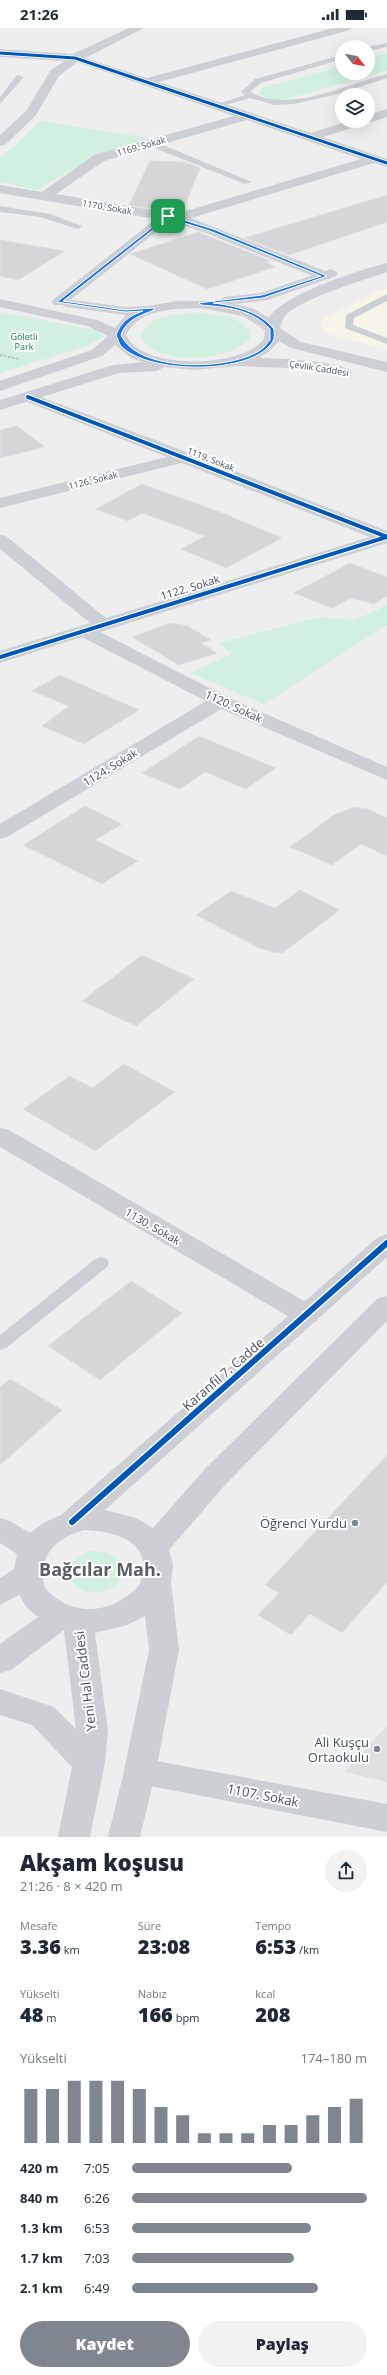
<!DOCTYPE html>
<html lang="tr">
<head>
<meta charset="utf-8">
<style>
  :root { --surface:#fff; --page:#f2f2f3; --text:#1f2937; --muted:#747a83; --accent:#80868f }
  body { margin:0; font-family:"Open Sans",sans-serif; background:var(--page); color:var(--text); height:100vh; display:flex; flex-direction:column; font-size:15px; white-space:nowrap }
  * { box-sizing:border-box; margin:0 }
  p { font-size:13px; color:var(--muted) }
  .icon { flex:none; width:22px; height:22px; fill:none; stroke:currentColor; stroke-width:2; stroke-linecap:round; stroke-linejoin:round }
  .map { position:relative; height:1809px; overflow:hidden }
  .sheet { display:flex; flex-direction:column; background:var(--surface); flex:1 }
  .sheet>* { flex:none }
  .needle { width:26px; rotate:121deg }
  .controls { position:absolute; left:335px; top:12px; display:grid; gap:8px }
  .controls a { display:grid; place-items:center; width:40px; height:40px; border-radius:50%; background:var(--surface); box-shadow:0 4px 16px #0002; font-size:20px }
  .pin { position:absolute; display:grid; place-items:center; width:34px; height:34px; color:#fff; margin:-17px; border-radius:8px; box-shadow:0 2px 6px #0006 }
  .round { display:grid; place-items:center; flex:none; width:42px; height:42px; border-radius:21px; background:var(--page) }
  .headline { display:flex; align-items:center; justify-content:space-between; height:68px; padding:0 20px }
  h1 { font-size:22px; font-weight:800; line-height:30px }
  .stats { display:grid; grid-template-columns:repeat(3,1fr); gap:6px; height:68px; padding:4px 20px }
  .stats div { display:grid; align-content:center }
  .stats b { font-size:20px; font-weight:800 }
  .stats small { font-size:11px; font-weight:400 }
  .stats p { font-size:11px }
  .chart { height:112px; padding:8px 20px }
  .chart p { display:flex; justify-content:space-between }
  .chart svg { width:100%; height:72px; margin-top:4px; stroke:var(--accent); stroke-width:6 }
  .action { display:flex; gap:8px; margin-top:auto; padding:8px 20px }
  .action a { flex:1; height:46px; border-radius:24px; background:var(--accent); color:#fff; font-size:16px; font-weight:800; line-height:46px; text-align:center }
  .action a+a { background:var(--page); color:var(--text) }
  ul { padding:0 20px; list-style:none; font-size:13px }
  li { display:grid; grid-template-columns:64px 48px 1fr; align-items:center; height:30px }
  li i { height:10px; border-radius:5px; background:var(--accent) }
  .status { display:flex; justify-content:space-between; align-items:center; height:28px; padding:0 20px; background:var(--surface); direction:ltr }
  .status svg { height:11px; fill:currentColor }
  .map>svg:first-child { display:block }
  .commercial { fill:#f7f4e9 }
  .education { fill:#e0e0e0 }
  .green { fill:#d1f0e0 }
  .building { fill:#d6d6d9; stroke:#e0e0e1 }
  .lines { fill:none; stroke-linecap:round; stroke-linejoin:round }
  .path { stroke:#b8c4c3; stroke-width:2; stroke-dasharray:2.5 1.5; stroke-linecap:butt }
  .lane { fill:#cccfd3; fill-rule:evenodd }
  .street { fill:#cccfd3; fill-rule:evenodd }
  .secondary { fill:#cdcfd4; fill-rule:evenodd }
  .cycleway-far2-casing { stroke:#fff; stroke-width:4.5 }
  .cycleway-far1-casing { stroke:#fff; stroke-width:6 }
  .cycleway-casing { stroke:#fff; stroke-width:9 }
  .cycleway-far2 { stroke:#0057b8; stroke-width:3 }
  .cycleway-far1 { stroke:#0057b8; stroke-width:4 }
  .cycleway { stroke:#0057b8; stroke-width:6 }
  .route { fill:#1a73e8; stroke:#fff; fill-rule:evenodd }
  .poi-dot { fill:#80868f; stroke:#fff; stroke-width:1.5 }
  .labels { text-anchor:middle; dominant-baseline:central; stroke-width:4; stroke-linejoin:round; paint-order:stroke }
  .far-street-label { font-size:9px; fill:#444e5c; stroke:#fff }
  .far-park-label { font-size:9px; fill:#118256; stroke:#fff }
  .street-label { font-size:11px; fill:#444e5c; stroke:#fff }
  .near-street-label { font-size:13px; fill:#444e5c; stroke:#fff }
  .near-poi-label { font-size:13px; fill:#444e5c; stroke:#fff; text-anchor:end }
  .near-district-label { font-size:18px; font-weight:bold; fill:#5a5d63; stroke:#fff }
</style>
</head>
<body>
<div class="status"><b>21:26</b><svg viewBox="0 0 49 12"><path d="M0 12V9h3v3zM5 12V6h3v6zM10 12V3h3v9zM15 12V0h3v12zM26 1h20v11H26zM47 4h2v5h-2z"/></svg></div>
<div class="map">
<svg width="387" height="1809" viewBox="0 0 387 1809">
  <rect width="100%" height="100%" fill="#efeeee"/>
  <path class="commercial" d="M387,259v63l-58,-16 -7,-6 -1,-6 8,-7z"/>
  <path class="education" d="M387,1698v56l-42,-10z"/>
  <path class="green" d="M387,25v18l-104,29 -16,-2 -9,-5 4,-5 80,-22v7h26v-15z
    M40,93l109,17 -52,17 -60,35 -37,-8v-25l16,-12z
    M0,284l99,19 3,4 -3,4 -12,7 -87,27z
    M198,285c18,2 51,3 52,25 -19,24 -95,29 -109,-2 8,-22 38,-22 57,-23z
    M387,577v20l-123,79 -74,-31 42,-19 -13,-11 101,-26 35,3z
    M91,1523c18,-1 37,8 30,29 -33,35 -79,-13 -30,-29z"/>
  <path class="building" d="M150,133l35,1 15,6 -16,40h-38l-17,-3z
    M387,167v27l-98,33 -45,-17z
    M198,204l73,29 -5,1 9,5 -68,22 -77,-35z
    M0,212l65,11 -47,29 -18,-4z
    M17,398l28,21 -45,11v-28z
    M142,456l78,28 62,26 -56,30 -45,-19 24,-13 -63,-23 -14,8 -32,-12z
    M350,535l37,14v19l-13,8 -23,-6 -19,10 -38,-15z
    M170,595l18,3 23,14 -10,3 16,10 -38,12 -47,-28z
    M60,647l79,35 -55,34 -42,-18 27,-20 -37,-15z
    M199,708l77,32 -30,21 -41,-17 -25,17 -38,-16z
    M85,778l37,18 -27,16 43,21 -36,23 -79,-39z
    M353,779l15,2 19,9v38l-26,-12 -29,21 -42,-18 44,-32z
    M300,862l40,20 -58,43 -10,-1 -13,-4 -63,-33 35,-24 44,17z
    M142,927l52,24 -58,47 -54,-25z
    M124,1036l51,28 -80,59 -72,-42 47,-33 22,12z
    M131,1253l51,32 -82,67 -52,-34z
    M10,1351l52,31 -62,55v-78z
    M387,1427v127l-45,51 -32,-19 -19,21 -33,-20 21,-22 -14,-8z"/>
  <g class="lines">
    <path class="path" d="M0,327l19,4"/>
    <path class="lane" d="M387,15v4l-19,4 -1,-4z
      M342,27v4l-81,24 -11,9c40,22 97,-8 137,-18v4l-49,16 -44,10 -19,1 -25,-7 -35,10 -4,-2 34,-11 -4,-3 14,-13z
      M17,47l7,2 -24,27v-7z
      M147,113h6l99,41 -7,2 -98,-39z
      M0,178l50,8 32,12 -4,3 -38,-12 -40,-5z
      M387,266v7l-33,17 -1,7 34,13v6l-42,-16 1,-13z
      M101,1229l6,2 2,4 -2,4 -101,81 -6,2v-15l95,-76z"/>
    <path class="street" d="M129,0h15l-59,30 62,20 186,-50h19l-2,2 -191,52 152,51 38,-12h19v-6l19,-6v8l-64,20 64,22v8l-13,-4 -183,55 139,55 2,3 -2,3h-10l-114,-46 -36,-12 -106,84h-10l-2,-3 2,-3 102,-80 -156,-26v-8l42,7 52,-37 140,-39 -157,-54 -18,14 -23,39 -31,30 -5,1v-11l27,-25 23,-39 14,-10 -64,-4v-8l73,5zM247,92l114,39 -185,55 -120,-20 48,-33z
      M28,364l164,62 195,77v12l-287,89 127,65 160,70v13l-166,-71 -214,128 -7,2v-15l206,-123 -124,-64 -82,26v-12l90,-28 -90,-74v-14l6,1 100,82 264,-81 -188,-74 -182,45v-10l167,-41 -145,-57 -2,-3 2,-3z
      M0,1100l9,2 307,178 4,7 -4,7 -9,2 -9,-2 -298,-175z
      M140,1730l247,46v28l-247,-48 -11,-3 -5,-10 5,-10z"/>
    <path class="secondary" d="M387,235v9c-22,8 -93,28 -104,47 -1,2 -2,6 -3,9l21,14 86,20v10l-96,-24 -12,-7 -9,10 -11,7c16,0 85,3 93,14l-8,5 -53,-9 -54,-2 -43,4 -30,-3 -7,4 -38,2 -119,37v-10l113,-35 30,-3 -12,-4 -16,-13 -13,11 -102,35v-10l92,-31 16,-14 -21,-10 -87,-19v-8l97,21 18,8 11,-13 -60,-8 -7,-4 7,-4 59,8 22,-1 31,-5h39l7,-4 37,-4 70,-24 7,4 -2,3 -68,24 -32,4 18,5 15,9c14,-24 91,-48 118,-55zM201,280l42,8 22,14 -1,9c-22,29 -122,32 -138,-4 14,-27 48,-26 75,-27z
      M387,1206v23l-282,253 31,8 17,10 52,-59 173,-171 9,-2v25l-162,164 -56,65 4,15 -2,17 8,68 -23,121 -16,66h-32l16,-66 25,-121 -4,-34 -18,9 -32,8 13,98 -3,32 -15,74h-32l14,-70 -40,-42 -32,-10v-26l54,18 22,22 -12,-99 -53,40 -11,3v-29l38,-27 -11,-9 -8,-13 -19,10v-27l14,-9 3,-15 -17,-11v-25l10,3 20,12 13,-10 18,-8 317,-278zM84,1502c23,1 62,7 59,39 -1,4 -1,10 -3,15 -3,5 -8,9 -13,12 -24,18 -56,18 -78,-4 -6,-5 -6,-12 -6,-19 0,-24 20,-37 41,-43z"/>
    <defs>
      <path id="cycleway-far2" d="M0,25l75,5 312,105"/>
      <path id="cycleway-far1" d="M28,369l359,140
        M0,629l387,-120"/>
      <path id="cycleway" d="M72,1494l315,-279"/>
    </defs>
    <use href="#cycleway-far2" class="cycleway-far2-casing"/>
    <use href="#cycleway-far1" class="cycleway-far1-casing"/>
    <use href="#cycleway" class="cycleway-casing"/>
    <use href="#cycleway-far2" class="cycleway-far2"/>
    <use href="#cycleway-far1" class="cycleway-far1"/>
    <use href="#cycleway" class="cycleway"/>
  </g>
  <path class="route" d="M168,187l45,14 114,47 -64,22 -50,5c23,3 46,8 61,26 0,4 1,9 -1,12 -20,35 -126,33 -152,5 -2,-2 -3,-7 -5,-11 5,-13 13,-19 27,-24l-18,1 -68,-10zM168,190l42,13 111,45 -59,19 -63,8 2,2c25,2 51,4 69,24v11c-3,3 -5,7 -8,9 -30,22 -124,24 -141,-14 5,-15 18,-19 33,-25v-2l-29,2 -62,-9z"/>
  <g class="poi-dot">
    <circle cx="355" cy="1495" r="4"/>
    <circle cx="377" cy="1721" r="4"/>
  </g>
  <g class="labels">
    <g class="far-street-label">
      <text transform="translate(141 118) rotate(-16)">1169. Sokak</text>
      <text transform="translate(107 179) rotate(10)">1170. Sokak</text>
      <text transform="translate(319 340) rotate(9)">Çevlik Caddesi</text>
      <text transform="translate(211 431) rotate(22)">1119. Sokak</text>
      <text transform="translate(93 452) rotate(-14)">1126. Sokak</text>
    </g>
    <g class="far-park-label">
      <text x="24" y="308">Göletli<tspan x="24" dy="10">Park</tspan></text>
    </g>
    <g class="street-label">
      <text transform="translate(190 559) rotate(-17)">1122. Sokak</text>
      <text transform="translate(234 678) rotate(25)">1120. Sokak</text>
      <text transform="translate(110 739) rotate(-31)">1124. Sokak</text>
      <text transform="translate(153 1198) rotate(30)">1130. Sokak</text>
    </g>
    <g class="near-street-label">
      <text transform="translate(223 1346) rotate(-41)">Karanfil 7. Cadde</text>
      <text transform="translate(85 1653) rotate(-97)">Yeni Hal Caddesi</text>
      <text transform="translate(263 1767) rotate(11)">1107. Sokak</text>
    </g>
    <g class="near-poi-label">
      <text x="347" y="1495">Öğrenci Yurdu</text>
      <text x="369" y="1714">Ali Kuşçu<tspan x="369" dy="15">Ortaokulu</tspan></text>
    </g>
    <g class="near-district-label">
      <text x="100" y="1541">Bağcılar Mah.</text>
    </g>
  </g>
</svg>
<div class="controls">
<a><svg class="needle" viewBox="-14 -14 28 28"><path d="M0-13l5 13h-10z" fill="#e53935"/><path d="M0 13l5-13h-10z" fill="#747a83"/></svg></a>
<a><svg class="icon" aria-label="layers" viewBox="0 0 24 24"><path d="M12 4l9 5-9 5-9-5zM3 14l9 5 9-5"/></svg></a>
</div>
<div class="pin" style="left:168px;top:188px;background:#1e9e55"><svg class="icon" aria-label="arrive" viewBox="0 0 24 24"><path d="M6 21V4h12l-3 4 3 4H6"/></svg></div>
</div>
<section class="sheet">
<div class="headline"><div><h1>Akşam koşusu</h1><p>21:26 · 8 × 420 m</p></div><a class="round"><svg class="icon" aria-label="share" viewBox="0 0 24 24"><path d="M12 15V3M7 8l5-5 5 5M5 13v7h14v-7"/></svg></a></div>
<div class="stats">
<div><p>Mesafe</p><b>3.36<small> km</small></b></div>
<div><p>Süre</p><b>23:08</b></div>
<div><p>Tempo</p><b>6:53<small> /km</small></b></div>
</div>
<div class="stats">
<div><p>Yükselti</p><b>48<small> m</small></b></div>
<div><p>Nabız</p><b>166<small> bpm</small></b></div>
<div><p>kcal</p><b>208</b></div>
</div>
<div class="chart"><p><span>Yükselti</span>174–180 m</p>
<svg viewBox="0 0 160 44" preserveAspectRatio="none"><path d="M5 44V11M15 44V11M25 44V6M35 44V6M45 44V6M55 44V11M65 44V22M75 44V27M85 44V38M95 44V38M105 44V38M115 44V33M125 44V33M135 44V27M145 44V22M155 44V17"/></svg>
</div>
<ul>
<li><b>420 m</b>7:05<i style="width:68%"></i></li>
<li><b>840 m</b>6:26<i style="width:100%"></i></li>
<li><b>1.3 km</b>6:53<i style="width:76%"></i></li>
<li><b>1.7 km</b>7:03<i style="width:69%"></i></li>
<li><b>2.1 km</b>6:49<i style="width:79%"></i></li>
</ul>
<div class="action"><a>Kaydet</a><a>Paylaş</a></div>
</section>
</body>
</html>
